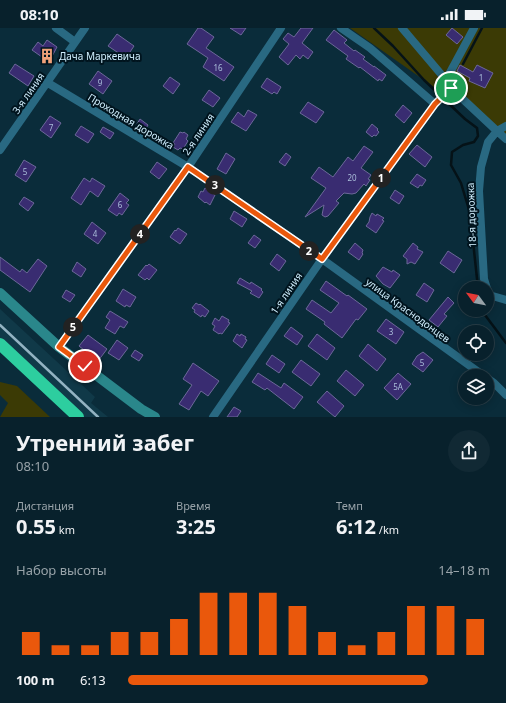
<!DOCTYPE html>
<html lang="ru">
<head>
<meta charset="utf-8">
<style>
  :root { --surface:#08212c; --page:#112934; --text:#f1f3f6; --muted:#98a3a9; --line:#293e48; --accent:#ea580c }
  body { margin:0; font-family:"Noto Sans",sans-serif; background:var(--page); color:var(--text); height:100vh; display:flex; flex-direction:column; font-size:15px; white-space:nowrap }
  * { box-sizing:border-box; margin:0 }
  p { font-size:13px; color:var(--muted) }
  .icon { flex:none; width:22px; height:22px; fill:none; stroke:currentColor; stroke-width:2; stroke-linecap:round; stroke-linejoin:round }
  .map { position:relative; height:389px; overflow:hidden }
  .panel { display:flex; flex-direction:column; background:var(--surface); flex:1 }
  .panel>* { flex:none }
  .needle { width:26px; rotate:302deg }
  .tools { position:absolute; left:458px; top:253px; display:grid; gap:8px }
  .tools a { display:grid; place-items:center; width:36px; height:36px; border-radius:50%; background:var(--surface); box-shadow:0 2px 10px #0003,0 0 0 1px var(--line); font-size:20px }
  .pin { position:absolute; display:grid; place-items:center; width:34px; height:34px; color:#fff; margin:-17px; border:2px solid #fff; border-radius:50%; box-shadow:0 1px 4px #0007 }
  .km { position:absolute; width:20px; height:20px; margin:-10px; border-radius:50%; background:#222; color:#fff; font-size:11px; line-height:20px; text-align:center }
  .round { display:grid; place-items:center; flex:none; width:42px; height:42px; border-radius:21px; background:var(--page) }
  .head { display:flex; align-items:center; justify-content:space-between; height:68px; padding:0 16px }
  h1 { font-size:22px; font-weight:700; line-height:30px }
  .figures { display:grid; grid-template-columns:repeat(3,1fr); gap:6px; height:68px; padding:4px 16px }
  .figures div { display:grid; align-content:center }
  .figures b { font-size:20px; font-weight:700 }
  .figures small { font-size:11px; font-weight:400 }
  .figures p { font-size:11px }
  .chart { height:112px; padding:8px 16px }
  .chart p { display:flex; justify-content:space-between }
  .chart svg { width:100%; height:72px; margin-top:4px; stroke:var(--accent); stroke-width:6 }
  ul { padding:0 16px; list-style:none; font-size:13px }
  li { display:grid; grid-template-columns:64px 48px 1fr; align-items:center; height:30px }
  li i { height:10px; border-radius:5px; background:var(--accent) }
  .status { display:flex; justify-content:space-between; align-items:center; height:28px; padding:0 20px; background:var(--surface); direction:ltr }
  .status svg { height:11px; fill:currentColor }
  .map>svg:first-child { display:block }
  .built { fill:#103948 }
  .green { fill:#3b3a05 }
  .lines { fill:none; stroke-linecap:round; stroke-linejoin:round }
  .stream { stroke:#051217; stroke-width:2.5 }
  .building { fill:#392c71; stroke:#6c6899 }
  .street { stroke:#296982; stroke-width:8 }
  .secondary { stroke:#2a878b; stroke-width:10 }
  .highway { stroke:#2dce9f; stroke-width:12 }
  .rail { stroke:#93b3c2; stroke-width:2.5 }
  .route-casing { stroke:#fff; stroke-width:8 }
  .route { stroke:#ea580c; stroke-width:5 }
  .labels { text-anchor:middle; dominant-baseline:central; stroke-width:4; stroke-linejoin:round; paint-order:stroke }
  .number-label { font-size:8px; fill:#aabeda }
  .poi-label { font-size:10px; fill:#cfeefd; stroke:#00141e; text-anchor:start }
  .street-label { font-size:10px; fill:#cfeefd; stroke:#00141e }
</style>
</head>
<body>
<div class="status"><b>08:10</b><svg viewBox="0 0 49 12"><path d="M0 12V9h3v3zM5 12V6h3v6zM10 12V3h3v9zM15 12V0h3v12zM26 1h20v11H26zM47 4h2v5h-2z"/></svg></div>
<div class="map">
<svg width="506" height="389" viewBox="0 0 506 389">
  <rect width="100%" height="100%" fill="#0a2c3a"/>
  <path class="built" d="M0,281l95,88 -4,6 17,14h-25l-83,-78z"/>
  <path class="green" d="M350,0h156v107l-46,-43 2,-9 -11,-6 -10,15z
    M0,354l17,4 33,31h-50l8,-14 -8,-8z"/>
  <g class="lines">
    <path class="stream" d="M374,0l19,18 31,34 41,39 12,9 1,8 -4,6 -11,3 -11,7 -1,13 10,18 9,30 8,75
      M463,36l19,-36
      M483,282l2,5 21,28"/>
  </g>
  <path class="building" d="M198,0h3l13,9 -8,11 28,19 -10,14 -21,-14 5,-9 -21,-14z
    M230,0h16l-5,7z
    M301,0h12l-11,15 11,9 -5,7 -5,-4 -3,4 -4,-4 -8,10 -9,-8 10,-13 -6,-5 5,-6 6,4z
    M452,0l11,9 -6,7 -11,-9z
    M334,2l13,10 -3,3 10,8 1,-1 10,7 -2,2 11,8v-1l12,9 -4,6 -3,-2 -1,2 -18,-14 -1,1 -13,-9 2,-3 -22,-16z
    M117,6l17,12 -8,12 -18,-12z
    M47,12l10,7 -8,15 -17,-12 6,-8 5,4z
    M15,36l19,12 -6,10 -19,-13z
    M460,37l13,7 4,-7 16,8 -8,15 -16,-7 1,-3 -13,-7z
    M98,43l14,10 -9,13 -14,-10z
    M170,49l10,7 -7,10 -10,-8z
    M267,50l14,9 -4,7 -3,-2 -2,2 -11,-7z
    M209,62l11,8 -7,9 -11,-7z
    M308,74l16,10 -8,11 -16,-10z
    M403,77l9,8 -8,10 -9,-8z
    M248,82l9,5 -11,16 -15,-9 7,-10 6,5z
    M50,88l11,7 -10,15 -11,-8z
    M140,91l8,6 -3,5 -8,-6z
    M372,96l6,5 -1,1 2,2 -3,4 -2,-1 -2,2 -6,-5z
    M81,98l13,8 -6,9 -13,-8z
    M103,99l11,6 -4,6 -10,-7z
    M180,104l3,1 1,-1 4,3 -2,4 2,2 -5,8 -3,-1 -2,2 -5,-3 2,-3 -2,-1z
    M417,117l15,12 -7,10 -16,-13z
    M364,118l9,6 -12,16 10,7 -3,4 2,1 -4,6 -2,-2 -8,9 -4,1 -8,-1 -8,8 3,2 -11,13 -3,1 -3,-2 2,-10 -19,12 21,-29 -15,-10 8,-11 14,10 15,-20 5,4z
    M226,125l9,6 -9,15 -9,-5z
    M286,125l5,4 -6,9 -6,-4z
    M24,132l12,7 -10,15 -11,-7z
    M157,134l10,7 -8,10 -9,-7z
    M417,146l9,6 -4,6 -2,-1 -2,3 -8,-5z
    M84,150l6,4 2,-4 13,8 -7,11 -8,-6 -9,14 -10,-7z
    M205,160l10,7 -5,10 -4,-3 -1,1 -7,-6 3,-6 2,1z
    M395,162l9,6 -5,8 -9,-6z
    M120,165l9,7 -3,3 3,2 -7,10 -3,-2 -2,3 -9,-6z
    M24,169l10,6 -6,8 -9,-7z
    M234,183l13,8 -5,8 -12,-8z
    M372,185l4,3 1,-2 7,4 -2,2 2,1 -8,12 -10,-7 3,-4 1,-5z
    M92,194l14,11 -8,11 -14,-10z
    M178,200l9,6 -7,10 -10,-7 5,-7 1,1z
    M254,207l7,5 -6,8 -7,-5z
    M355,215l8,7 -1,3 1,1 -4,6 -11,-8z
    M413,215l5,4 -1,2 6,3 -8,12 -4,-2 -4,2v-5l-4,-3z
    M448,223l14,9 -8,13 -14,-10z
    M277,226l9,7 -7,10 -9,-7z
    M0,229l20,15 2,-3 5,4 11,-14 9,7 -17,26 -30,-22z
    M77,234l9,7 -5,8 -9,-6z
    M149,236l8,6 -8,10 -2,-2 -2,2 -7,-5 8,-10 1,1z
    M383,239l9,5 1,-2 7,5 -10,13 -7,-4 -7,-8z
    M240,250l10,6 1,-2 11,7 -1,1 2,2 -4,6 -9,-5 2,-2 -15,-8z
    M326,253l21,15 1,-1 19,14 -9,11 -2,-1 -14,19 -18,-14 1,-2 -19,-13 6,-9 19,13 8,-10 -19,-13z
    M424,255l10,7 -7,12 -11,-7z
    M123,261l13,8 -6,10 -4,-2 -1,2 -9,-6z
    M66,262l9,5 -5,7 -8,-5z
    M448,269l6,6 -10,11 3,2 -9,11 -9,-7z
    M196,275l3,2 1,-1 9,7 -4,6 -3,-2 -1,2 -7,-5 1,-2 -3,-2z
    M110,283l18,11 -4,6 -4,-2 -5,8 -10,-6 5,-8 -4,-3z
    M222,288l7,4 -1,2 2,1 -8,11 -2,-1 -1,1 -6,-4 2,-4 -3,-2 3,-6 4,3z
    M386,291l18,13 -8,12 -19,-13z
    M291,299l12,9 -6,9 -13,-9z
    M237,306l3,2 1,-2 5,3 -1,2 2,1 -5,8 -9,-7z
    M317,306l18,14 -8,12 -19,-14z
    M88,307l19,14 -9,12 -19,-15z
    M117,312l11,8 -9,12 -11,-7z
    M368,316l18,15 -9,12 -18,-15z
    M135,322l8,5 -4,6 -8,-5z
    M423,324l10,8 -10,12 -11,-8 5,-8z
    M272,327l13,9 -6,9 -13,-9z
    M301,332l19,14 -9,12 -19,-14z
    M193,335l26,18 -11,15 -7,-5 -12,19 -10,-6 13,-19 -9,-6z
    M346,342l18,15 -9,11 -18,-15z
    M258,345l23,15 3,-5 19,14 -9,12 -27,-21 -2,2 -13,-8z
    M398,345l13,11 -14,16 -13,-12z
    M327,363l17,15 -9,11 -18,-15z
    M234,379l7,4 -4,6h-10z"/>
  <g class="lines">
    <path class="street" d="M56,0l19,14
      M341,0l29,20 65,56
      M446,52l28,-52
      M48,55l140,84 134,92 162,117
      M451,60l46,43 9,8
      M506,98l-9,5 -9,11 -7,25 -2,24 5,88 5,16 17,5
      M0,122l85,-122
      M59,319l129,-180 93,-139
      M487,350l7,5 12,12
      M213,389l109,-158 113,-155 16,-16 -5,-8 -44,-52"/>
    <path class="secondary" d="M0,265l59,54 82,62 14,8"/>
    <path class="highway" d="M0,316l78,73"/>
    <path class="rail" d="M0,297l98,92"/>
  </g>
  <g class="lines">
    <defs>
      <path id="route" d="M85,338l-26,-19 129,-180 134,92 113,-155 16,-16"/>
    </defs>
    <use href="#route" class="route-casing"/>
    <use href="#route" class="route"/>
  </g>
  <defs>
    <symbol id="building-bare" viewBox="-9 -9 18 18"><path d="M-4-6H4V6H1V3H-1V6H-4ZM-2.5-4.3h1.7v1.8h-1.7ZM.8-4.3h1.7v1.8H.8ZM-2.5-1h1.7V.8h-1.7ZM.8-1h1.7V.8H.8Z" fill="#f0a27a" stroke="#00141e" stroke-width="2.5" paint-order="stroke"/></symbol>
  </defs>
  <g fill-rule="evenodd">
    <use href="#building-bare" x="36" y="17" width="22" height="22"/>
  </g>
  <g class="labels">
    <g class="number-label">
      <text x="218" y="39">16</text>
      <text x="481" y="49">1</text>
      <text x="100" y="54">9</text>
      <text x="51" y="99">7</text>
      <text x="25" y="143">5</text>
      <text x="352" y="149">20</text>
      <text x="120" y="176">6</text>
      <text x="95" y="205">4</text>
      <text x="391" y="303">3</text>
      <text x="422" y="334">5</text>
      <text x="398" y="358">5А</text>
    </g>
    <g class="poi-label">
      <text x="59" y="28">Дача Маркевича</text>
    </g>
    <g class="street-label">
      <text transform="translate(28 65) rotate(-55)">3-я линия</text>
      <text transform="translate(131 93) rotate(31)">Проходная дорожка</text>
      <text transform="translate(198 106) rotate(-56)">2-я линия</text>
      <text transform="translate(471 187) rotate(-92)">18-я дорожка</text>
      <text transform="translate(286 265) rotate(-56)">1-я линия</text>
      <text transform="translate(408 282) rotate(36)">улица Краснодонцев</text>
    </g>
  </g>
</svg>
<div class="tools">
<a><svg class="needle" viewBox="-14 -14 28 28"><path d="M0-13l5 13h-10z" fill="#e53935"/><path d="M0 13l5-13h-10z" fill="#98a3a9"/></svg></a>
<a><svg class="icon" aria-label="locate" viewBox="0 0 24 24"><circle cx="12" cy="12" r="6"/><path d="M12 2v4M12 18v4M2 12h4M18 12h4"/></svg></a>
<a><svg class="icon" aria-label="layers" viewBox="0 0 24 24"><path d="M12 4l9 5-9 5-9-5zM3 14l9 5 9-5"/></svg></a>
</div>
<div class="pin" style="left:451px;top:60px;background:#1e9e55"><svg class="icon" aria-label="arrive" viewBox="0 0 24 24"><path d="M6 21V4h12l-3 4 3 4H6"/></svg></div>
<div class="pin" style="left:85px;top:338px;background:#d93025"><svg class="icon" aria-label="check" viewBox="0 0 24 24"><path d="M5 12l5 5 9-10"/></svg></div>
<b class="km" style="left:381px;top:150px">1</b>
<b class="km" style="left:309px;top:223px">2</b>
<b class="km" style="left:215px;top:157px">3</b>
<b class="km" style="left:140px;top:206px">4</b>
<b class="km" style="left:73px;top:299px">5</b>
</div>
<section class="panel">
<div class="head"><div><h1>Утренний забег</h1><p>08:10</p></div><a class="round"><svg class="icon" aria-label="share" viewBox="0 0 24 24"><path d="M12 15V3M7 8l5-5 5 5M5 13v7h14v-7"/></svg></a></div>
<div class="figures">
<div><p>Дистанция</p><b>0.55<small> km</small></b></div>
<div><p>Время</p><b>3:25</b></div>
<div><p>Темп</p><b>6:12<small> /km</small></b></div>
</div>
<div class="chart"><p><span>Набор высоты</span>14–18 m</p>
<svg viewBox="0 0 160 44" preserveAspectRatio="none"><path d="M5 44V30M15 44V38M25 44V38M35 44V30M45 44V30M55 44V22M65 44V6M75 44V6M85 44V6M95 44V14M105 44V30M115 44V38M125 44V30M135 44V14M145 44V14M155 44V22"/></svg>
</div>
<ul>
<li><b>100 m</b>6:13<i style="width:83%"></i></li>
</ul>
</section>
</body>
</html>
